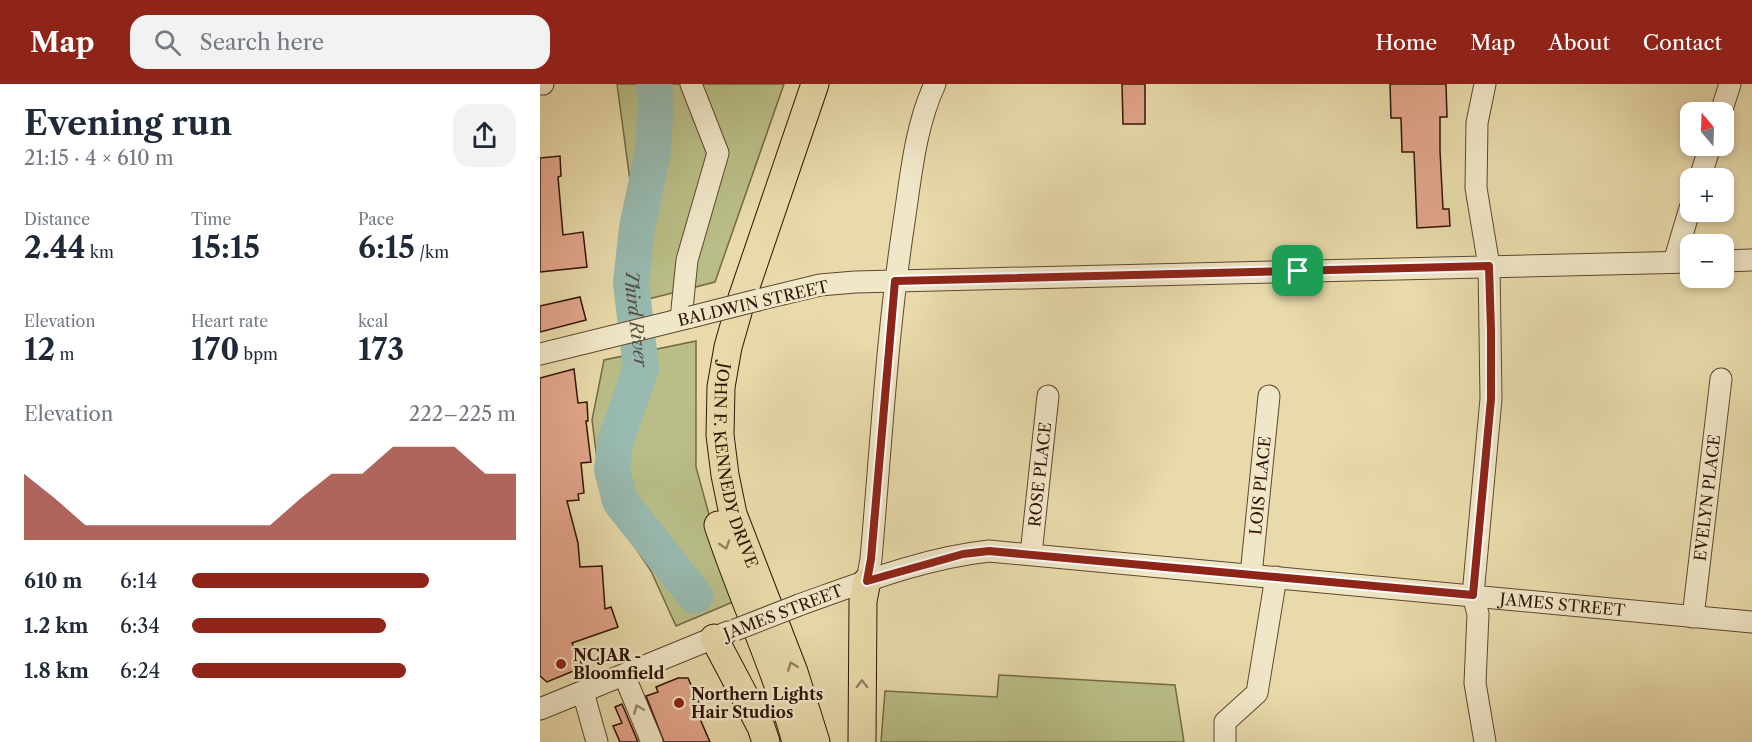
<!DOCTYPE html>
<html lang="en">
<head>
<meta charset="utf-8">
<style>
  :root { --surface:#fff; --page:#f2f2f3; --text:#1f2937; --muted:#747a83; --accent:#8f2418 }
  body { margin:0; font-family:"Libre Caslon Text",serif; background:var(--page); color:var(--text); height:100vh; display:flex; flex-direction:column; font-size:22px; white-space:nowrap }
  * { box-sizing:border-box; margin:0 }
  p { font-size:20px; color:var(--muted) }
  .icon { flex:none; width:33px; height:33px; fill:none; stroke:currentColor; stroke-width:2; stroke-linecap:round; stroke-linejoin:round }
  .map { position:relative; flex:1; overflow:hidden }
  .details { display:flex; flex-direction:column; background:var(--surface); width:540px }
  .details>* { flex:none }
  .needle { width:39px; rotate:341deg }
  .buttons { position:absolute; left:1140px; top:18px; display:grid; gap:12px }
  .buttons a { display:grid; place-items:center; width:54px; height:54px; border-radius:12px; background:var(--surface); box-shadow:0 3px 9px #0003; font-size:30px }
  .pin { position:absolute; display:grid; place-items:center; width:51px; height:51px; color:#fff; margin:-26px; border-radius:12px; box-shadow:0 3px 9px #0006 }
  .round { display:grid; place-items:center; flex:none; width:63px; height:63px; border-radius:18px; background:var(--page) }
  .head { display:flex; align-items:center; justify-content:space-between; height:102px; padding:0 24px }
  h1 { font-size:33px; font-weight:700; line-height:45px }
  .figures { display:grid; grid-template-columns:repeat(3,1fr); gap:9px; height:102px; padding:6px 24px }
  .figures div { display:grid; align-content:center }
  .figures b { font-size:30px; font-weight:700 }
  .figures small { font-size:16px; font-weight:400 }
  .figures p { font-size:16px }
  .chart { height:168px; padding:12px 24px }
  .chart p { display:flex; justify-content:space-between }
  .chart svg { width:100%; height:108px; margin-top:6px; fill:var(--accent); opacity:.7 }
  ul { padding:0 24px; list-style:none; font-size:20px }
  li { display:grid; grid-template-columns:96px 72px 1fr; align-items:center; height:45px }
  li i { height:15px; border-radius:8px; background:var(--accent) }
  header { display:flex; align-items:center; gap:36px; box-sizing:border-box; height:84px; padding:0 30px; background:var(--accent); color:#fff }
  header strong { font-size:28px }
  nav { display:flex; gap:33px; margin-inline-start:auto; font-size:21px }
  .search { width:420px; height:54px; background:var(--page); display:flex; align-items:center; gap:15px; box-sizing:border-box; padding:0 21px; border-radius:18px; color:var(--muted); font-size:22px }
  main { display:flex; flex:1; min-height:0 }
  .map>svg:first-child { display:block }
  .green { fill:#b9be86; stroke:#756946; stroke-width:1.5 }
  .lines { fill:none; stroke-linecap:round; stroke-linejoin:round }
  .river { stroke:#98bab0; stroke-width:36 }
  .building { fill:#e3a68c; stroke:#311407; stroke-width:1.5 }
  .minor-casing { stroke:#5f4630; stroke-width:23 }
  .major-casing { stroke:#311407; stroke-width:29 }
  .minor { stroke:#f0e7c8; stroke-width:21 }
  .major { stroke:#e8daaa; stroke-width:27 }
  .minor-bridge-casing { stroke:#5f4630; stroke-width:23; stroke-linecap:butt }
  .minor-bridge { stroke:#f0e7c8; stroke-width:21 }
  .oneway { stroke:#968161 }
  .oneway2 { stroke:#9a8871 }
  .route-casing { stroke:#fff; stroke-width:12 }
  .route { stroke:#8f2418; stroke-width:8 }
  .poi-dot { fill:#8f2418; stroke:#f0e7c8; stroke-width:2 }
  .labels { text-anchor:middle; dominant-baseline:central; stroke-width:5; stroke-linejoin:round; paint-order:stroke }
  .street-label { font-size:16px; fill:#311407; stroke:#f0e7c8 }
  .poi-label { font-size:16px; font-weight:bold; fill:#311407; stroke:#f0e7c8; text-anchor:start }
  .water-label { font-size:18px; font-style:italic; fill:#554e42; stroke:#f0e7c8 }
</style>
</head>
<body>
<header>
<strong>Map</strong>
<div class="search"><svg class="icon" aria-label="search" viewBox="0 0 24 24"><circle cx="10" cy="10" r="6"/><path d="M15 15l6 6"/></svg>Search here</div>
<nav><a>Home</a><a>Map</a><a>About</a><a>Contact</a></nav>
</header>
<main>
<section class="details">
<div class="head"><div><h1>Evening run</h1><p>21:15 · 4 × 610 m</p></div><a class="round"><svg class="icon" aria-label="share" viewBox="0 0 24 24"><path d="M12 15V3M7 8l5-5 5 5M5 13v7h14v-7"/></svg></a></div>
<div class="figures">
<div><p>Distance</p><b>2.44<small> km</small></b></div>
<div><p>Time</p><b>15:15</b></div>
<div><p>Pace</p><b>6:15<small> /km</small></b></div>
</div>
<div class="figures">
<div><p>Elevation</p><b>12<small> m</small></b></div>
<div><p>Heart rate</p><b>170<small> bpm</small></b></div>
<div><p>kcal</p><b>173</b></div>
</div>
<div class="chart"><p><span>Elevation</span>222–225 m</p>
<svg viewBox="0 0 160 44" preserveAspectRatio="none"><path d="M0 44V17L10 27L20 38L30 38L40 38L50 38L60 38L70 38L80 38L90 27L100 17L110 17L120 6L130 6L140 6L150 17L160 17V44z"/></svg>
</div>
<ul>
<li><b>610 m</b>6:14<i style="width:73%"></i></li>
<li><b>1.2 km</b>6:34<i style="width:60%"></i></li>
<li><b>1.8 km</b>6:24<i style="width:66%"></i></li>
</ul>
</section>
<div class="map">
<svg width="1212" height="658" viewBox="0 0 1212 658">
  <rect width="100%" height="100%" fill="#e8daaa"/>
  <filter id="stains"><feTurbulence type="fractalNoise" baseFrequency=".00333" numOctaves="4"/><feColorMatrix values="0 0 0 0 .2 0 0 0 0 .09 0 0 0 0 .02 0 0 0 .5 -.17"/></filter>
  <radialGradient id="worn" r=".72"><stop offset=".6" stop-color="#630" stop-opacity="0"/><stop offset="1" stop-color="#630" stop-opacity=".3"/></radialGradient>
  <path class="green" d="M77,0h167l-69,198 -90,23 6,-117z
    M156,257v126l37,135 -57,24 -25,-55 -49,-73 -10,-78 12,-60z
    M459,591l176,10 9,57h-303l4,-51 112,6z"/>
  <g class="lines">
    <path class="river" id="s1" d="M114,0l2,14 -3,54 -16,76 -6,55 10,85 -26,75 -3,27 8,31 75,95"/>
  </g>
  <path class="building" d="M582,0h23v40h-22z
    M850,0h56l1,33h-7v34l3,58h6l1,17 -33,2 -3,-76h-12l-1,-34h-10z
    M20,72l1,20 -3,1 5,58 20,-3 4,35 -47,5v-114z
    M40,213l6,23 -46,12v-26z
    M34,285l4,34 9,-1 1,19h-2l5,41 -10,1 3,30 -6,1 1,6 -12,1 11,42 2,24 22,-1 3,43 6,-2 7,20 -46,16 11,24 -36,15 -7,-6v-298z
    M138,594h10l11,25 -5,2 16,37h-46l-18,-46 12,-4 -2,-5z
    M82,620l16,38h-18l-7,-16 9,-3 -7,-16z"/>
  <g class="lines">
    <defs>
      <g id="minor">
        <path d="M0,0h3"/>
        <path d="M945,0l-8,39 -1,65 13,78 2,133 -18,196 5,19 -3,69 10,59"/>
        <path d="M1181,28l9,-28"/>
        <path d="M1160,94l10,-32"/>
        <path d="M1184,177l28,-1"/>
        <path d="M1134,178l16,-54"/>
        <path d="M218,216l62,-15 35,-3 835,-20"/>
        <path d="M141,235l6,-59 31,-107 -27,-69"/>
        <path d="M0,270l151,-37"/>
        <path id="s2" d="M491,470l17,-158"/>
        <path id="s3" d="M711,491l18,-179"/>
        <path d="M327,497l4,-22c10,-113 16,-226 33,-337 7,-46 11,-95 31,-138"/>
        <path id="s4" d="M259,521c62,-22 125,-47 190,-54l763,71"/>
        <path id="s5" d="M1153,533l28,-238"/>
        <path d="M84,591l28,67"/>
        <path d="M43,608l14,50"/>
        <path d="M0,625l188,-77"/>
        <path d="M685,658v-20l32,-29 19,-116"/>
      </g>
      <g id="major">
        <path id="s6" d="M275,0l-73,214 -14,49 -7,40 -1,48 5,40 8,39 61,158 22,70"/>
        <path d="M178,441c24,73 58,143 78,217"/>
        <path d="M174,554l47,89 5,15"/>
        <path d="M322,658l1,-141 4,-20"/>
      </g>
    </defs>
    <use href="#minor" class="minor-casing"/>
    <use href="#major" class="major-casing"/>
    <use href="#minor" class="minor"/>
    <use href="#major" class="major"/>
    <defs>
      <path id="minor-bridge" d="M151,233l67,-17
        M195,546l64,-25"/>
    </defs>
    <use href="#minor-bridge" class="minor-bridge-casing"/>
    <use href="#minor-bridge" class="minor-bridge"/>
  </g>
  <defs><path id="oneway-chevron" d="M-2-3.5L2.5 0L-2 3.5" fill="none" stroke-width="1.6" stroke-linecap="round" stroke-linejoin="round" transform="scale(1.5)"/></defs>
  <g class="oneway">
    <use href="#oneway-chevron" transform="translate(185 461) rotate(72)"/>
    <use href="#oneway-chevron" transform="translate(252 582) rotate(-111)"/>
    <use href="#oneway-chevron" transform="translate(322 600) rotate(-90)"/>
  </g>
  <use class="oneway2" href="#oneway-chevron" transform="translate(98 625) rotate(-113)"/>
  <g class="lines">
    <defs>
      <path id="route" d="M949,182l2,65v68l-18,196 -484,-44 -26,3 -96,27 4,-22 24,-278z"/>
    </defs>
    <use href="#route" class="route-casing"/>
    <use href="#route" class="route"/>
  </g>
  <g class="poi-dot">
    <circle cx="21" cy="580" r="6"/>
    <circle cx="139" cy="619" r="6"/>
  </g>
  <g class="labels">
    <g class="street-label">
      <text transform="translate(213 219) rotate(-13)">BALDWIN STREET</text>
      <text stroke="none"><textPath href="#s6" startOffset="398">JOHN F. KENNEDY DRIVE</textPath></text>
      <text stroke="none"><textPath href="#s2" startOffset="80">ROSE PLACE</textPath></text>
      <text stroke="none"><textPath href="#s3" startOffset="90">LOIS PLACE</textPath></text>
      <text stroke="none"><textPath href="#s5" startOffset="120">EVELYN PLACE</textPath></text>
      <text stroke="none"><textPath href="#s4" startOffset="774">JAMES STREET</textPath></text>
      <text transform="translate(243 528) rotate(-21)">JAMES STREET</text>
    </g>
    <g class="poi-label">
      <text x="33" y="571">NCJAR -<tspan x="33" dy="18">Bloomfield</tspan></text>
      <text x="151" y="610">Northern Lights<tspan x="151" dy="18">Hair Studios</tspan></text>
    </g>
    <g class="water-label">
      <text stroke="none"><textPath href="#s1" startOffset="237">Third River</textPath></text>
    </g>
  </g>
  <rect width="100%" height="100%" filter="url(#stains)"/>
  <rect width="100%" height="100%" fill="url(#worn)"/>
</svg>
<div class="buttons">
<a><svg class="needle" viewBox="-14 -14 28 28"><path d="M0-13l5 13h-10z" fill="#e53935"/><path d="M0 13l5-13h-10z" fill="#747a83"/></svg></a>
<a>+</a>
<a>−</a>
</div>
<div class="pin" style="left:758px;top:187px;background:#1e9e55"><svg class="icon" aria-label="arrive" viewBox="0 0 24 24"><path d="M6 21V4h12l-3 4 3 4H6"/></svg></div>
</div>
</main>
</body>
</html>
